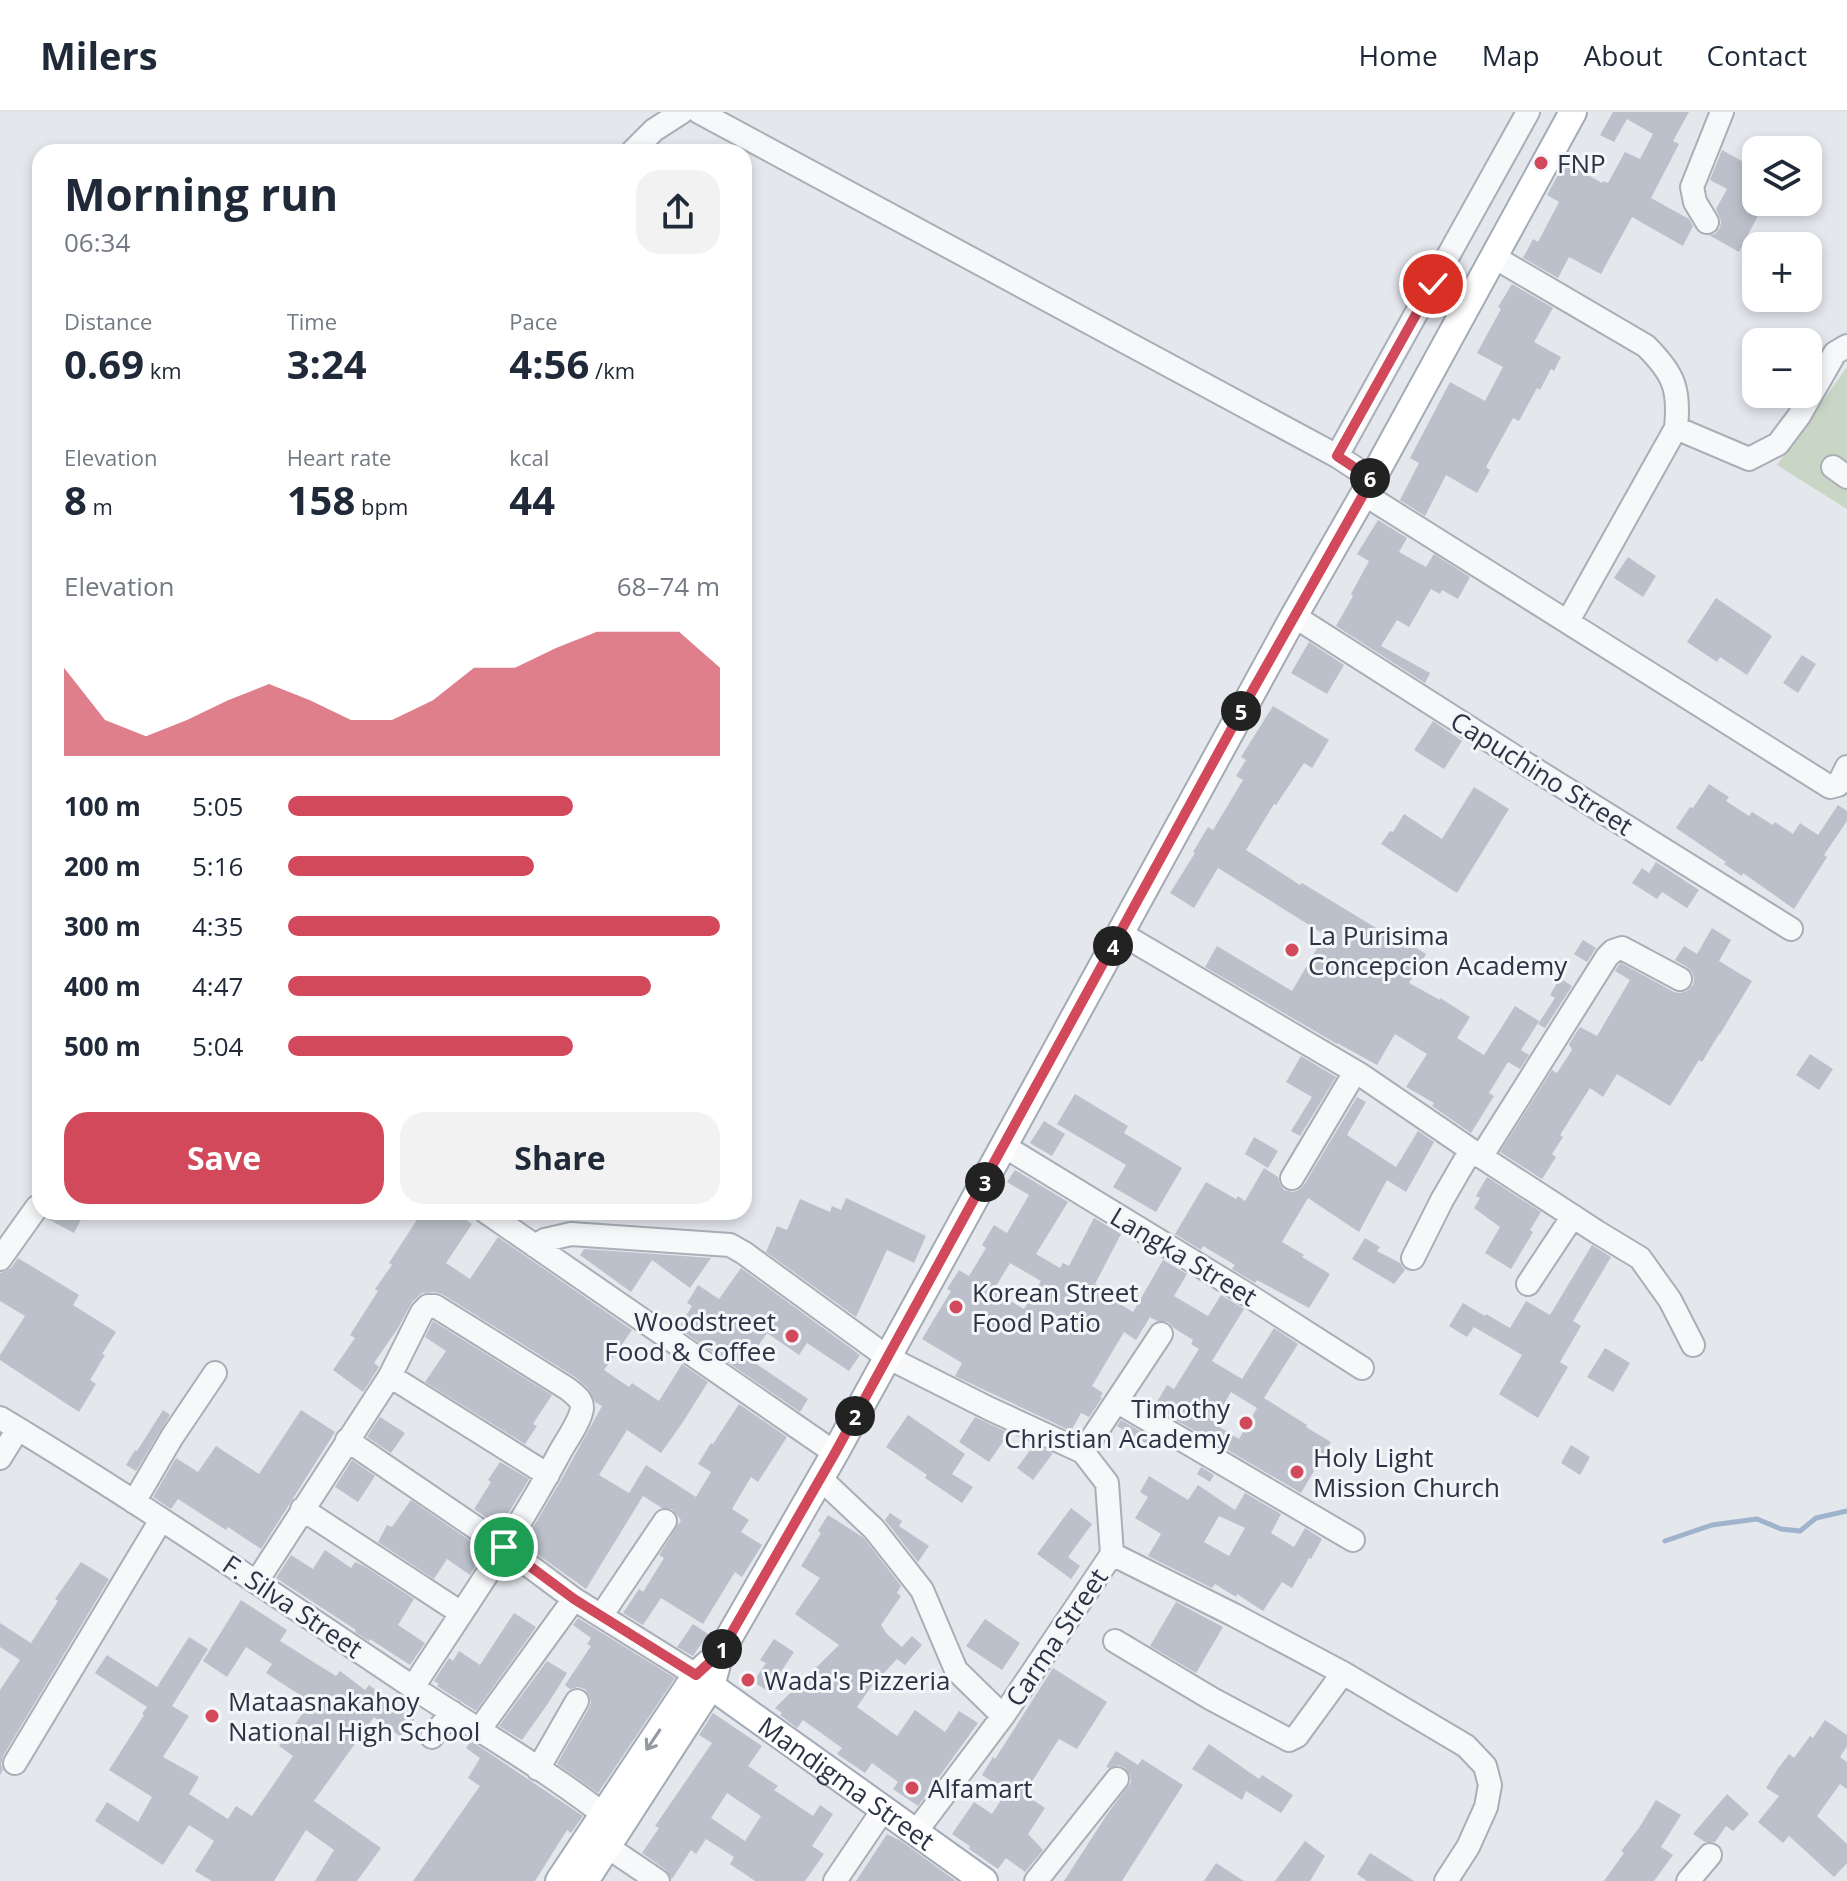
<!DOCTYPE html>
<html lang="en">
<head>
<meta charset="utf-8">
<style>
  :root { --surface:#fff; --page:#f2f2f3; --text:#1f2937; --muted:#747a83; --line:#e0e1e3; --accent:#d1495b }
  body { margin:0; font-family:"Open Sans",sans-serif; background:var(--page); color:var(--text); height:100vh; display:flex; flex-direction:column; font-size:30px; white-space:nowrap }
  * { box-sizing:border-box; margin:0 }
  p { font-size:26px; color:var(--muted) }
  .icon { flex:none; width:44px; height:44px; fill:none; stroke:currentColor; stroke-width:2; stroke-linecap:round; stroke-linejoin:round }
  .map { position:relative; flex:1; overflow:hidden }
  .panel { position:absolute; left:32px; top:32px; width:720px; height:1076px; display:flex; flex-direction:column; background:var(--surface); border-radius:24px; box-shadow:0 4px 12px #0003 }
  .panel>* { flex:none }
  .tools { position:absolute; left:1742px; top:24px; display:grid; gap:16px }
  .tools a { display:grid; place-items:center; width:80px; height:80px; border-radius:16px; background:var(--surface); box-shadow:0 4px 12px #0003; font-size:40px }
  .pin { position:absolute; display:grid; place-items:center; width:68px; height:68px; color:#fff; margin:-34px; border:4px solid #fff; border-radius:50%; box-shadow:0 2px 8px #0007 }
  .km { position:absolute; width:40px; height:40px; margin:-20px; border-radius:50%; background:#222; color:#fff; font-size:22px; line-height:40px; text-align:center }
  .round { display:grid; place-items:center; flex:none; width:84px; height:84px; border-radius:24px; background:var(--page) }
  .headline { display:flex; align-items:center; justify-content:space-between; height:136px; padding:0 32px }
  h1 { font-size:44px; font-weight:700; line-height:60px }
  .figures { display:grid; grid-template-columns:repeat(3,1fr); gap:12px; height:136px; padding:8px 32px }
  .figures div { display:grid; align-content:center }
  .figures b { font-size:40px; font-weight:700 }
  .figures small { font-size:22px; font-weight:400 }
  .figures p { font-size:22px }
  .chart { height:224px; padding:16px 32px }
  .chart p { display:flex; justify-content:space-between }
  .chart svg { width:100%; height:144px; margin-top:8px; fill:var(--accent); opacity:.7 }
  .action { display:flex; gap:16px; margin-top:auto; padding:16px 32px }
  .action a { flex:1; height:92px; border-radius:24px; background:var(--accent); color:#fff; font-size:32px; font-weight:700; line-height:92px; text-align:center }
  .action a+a { background:var(--page); color:var(--text) }
  ul { padding:0 32px; list-style:none; font-size:26px }
  li { display:grid; grid-template-columns:128px 96px 1fr; align-items:center; height:60px }
  li i { height:20px; border-radius:10px; background:var(--accent) }
  header { display:flex; align-items:center; gap:48px; box-sizing:border-box; height:112px; padding:0 40px; background:var(--surface); border-bottom:2px solid var(--line) }
  header strong { font-size:38px }
  nav { display:flex; gap:44px; margin-inline-start:auto; font-size:28px }
  .map>svg:first-child { display:block }
  .green { fill:#c9d6c5 }
  .lines { fill:none; stroke-linecap:round; stroke-linejoin:round }
  .stream { stroke:#9fb4cc; stroke-width:5 }
  .building { fill:#bbc0ca; fill-rule:evenodd }
  .minor-casing { stroke:#a9aeb7; stroke-width:26 }
  .major-casing { stroke:#a3abb8; stroke-width:30 }
  .minor { stroke:#f7f8fa; stroke-width:22 }
  .major { stroke:#fff; stroke-width:26 }
  .oneway { stroke:#959aa2 }
  .route-casing { stroke:#fff; stroke-width:16 }
  .route { stroke:#d1495b; stroke-width:10 }
  .poi-dot { fill:#d1495b; stroke:#f4f6f9; stroke-width:3 }
  .labels { text-anchor:middle; dominant-baseline:central; stroke-width:6; stroke-linejoin:round; paint-order:stroke }
  .poi-label { font-size:26px; fill:#2b3445; stroke:#f4f6f9; text-anchor:start }
  .street-label { font-size:26px; fill:#2b3445; stroke:#f4f6f9 }
</style>
</head>
<body>
<header>
<strong>Milers</strong>
<nav><a>Home</a><a>Map</a><a>About</a><a>Contact</a></nav>
</header>
<div class="map">
<svg width="1847" height="1769" viewBox="0 0 1847 1769">
  <rect width="100%" height="100%" fill="#e4e7ec"/>
  <path class="green" d="M1847,255v142l-70,-44z"/>
  <g class="lines">
    <path class="stream" d="M1665,1429l47,-16 45,-6 24,10 19,2 16,-13 31,-7"/>
  </g>
  <path class="building" d="M1613,0h76l-16,29 6,3 -28,54 38,21 4,7 -10,20 -51,-29 -31,57 -32,-17 -11,21 -35,-20 10,-19 5,3 21,-40 -12,-7 18,-33 37,21 1,-2 5,2 17,-31 15,7 13,-25 -26,-15 -13,23 -14,-7z
    M1722,38l34,19v33h9l-26,50 -30,-17 6,-1 5,-6 1,-7 -5,-12 11,-20 -17,-9z
    M1512,172l41,24 -19,34 27,15 -7,14 -3,-2 -11,21 -3,-2 -18,33 -6,-3 -27,49 4,3 -13,23 -31,-18 -21,41 -25,-16 19,-37 -9,-5 40,-76 35,19 18,-34 -26,-14 24,-44 -3,-2z
    M1378,408l29,18 -8,14 27,15 8,-13 36,23 -12,22 -16,-9 -2,4 -9,-5 -22,38 -12,-7 -16,26 49,27 -5,10 -89,-57 17,-30 -2,-2 18,-33 -12,-7z
    M1628,445l28,19 -13,21 -29,-19z
    M1716,486l56,38 -25,39 -27,-18 -3,5 -30,-20z
    M1309,530l35,23 -17,29 -36,-21z
    M1802,543l14,9 -18,29 -15,-10z
    M1273,594l56,34 -17,28 -8,-5 -28,42 -2,-1 -28,46 54,35 2,-2 89,54 2,-3 33,20 -17,29 31,17v-2l30,19 -13,21 27,17 31,-49 24,15 -18,29 8,5 -9,14 -12,-7 -19,31 5,3 -23,37 -39,-27 2,-3 -28,-16 21,-33 -32,-20 -18,31 -40,-22v1l-132,-77 12,-21 75,45 33,-56 -107,-67 -24,40 -24,-15 25,-40 -2,-1 15,-25 5,3 30,-50 -7,-4 10,-16 -5,-3z
    M1433,609l29,20 -18,28 -30,-19z
    M1709,672l20,13 -3,4 23,15 3,-4 21,13 2,-3 18,12 7,-11 18,12 20,-30 9,6v10l-23,34 3,2 -33,52 -51,-36 -1,3 -18,-12 2,-2 -50,-34 14,-21 3,1z
    M1474,675l35,22 -52,84 -76,-49 9,-13 3,1 11,-18 38,25z
    M1656,750l43,28 -12,18 -25,-16 -5,7 -25,-16 10,-15 7,5z
    M1712,816l19,12 -12,21 33,20 -32,53h-1l-17,28 -3,-2 -29,46 -53,-32 -14,23 -13,-9 -30,47 3,2 -11,17 4,3 -14,22 -42,-27 52,-82 5,3 15,-23 -3,-6 11,-17 17,9 33,-56 -15,-9 3,-5 3,-3 53,29 6,1 7,-2 6,-6 1,-6 -2,-7 -5,-5 -12,-7 9,-14 13,8z
    M1583,828l13,8 -9,14 -13,-8z
    M1560,866l12,8 -27,42 -7,-4 17,-26 -5,-3z
    M1810,942l23,15 -14,21 -23,-15z
    M1301,944l35,21 -36,59 -9,-5 21,-34 -26,-15z
    M1075,982l53,32 -4,7 58,35 -26,44 -43,-25 13,-22 -69,-41z
    M1357,985l9,5 -19,33 49,32 22,-36 16,11 -28,50 -19,-12 -28,52 -51,-34 -26,44 22,13 -2,2 28,17 -21,34 -52,-28 -2,3 -23,-14 3,-4 -32,-19 -2,4 -26,-16 31,-52 30,17 2,-3 7,5 19,-33 14,9 2,7 4,6 9,2 6,-2 5,-5z
    M1044,1009l21,13 -13,22 -22,-13z
    M1254,1025l24,14 -10,17 -23,-14z
    M1015,1058l53,32 -32,52 24,14 3,-5 6,3 25,-48 27,16 -26,50 9,5 -2,4 31,19 30,-52 24,14 -13,22 34,20 13,-21 20,12 3,2 -32,52 30,18 32,-51 24,16 -34,54 43,27 -1,2 25,15 -30,51 -147,-86 13,-22 7,4 25,-40 -8,-5 2,-4 -19,-12 -6,-6 -11,-1 -7,-4 -14,23 -12,-8 -32,54 11,7 -3,4 2,1 -13,19 -8,-4 -10,18 -116,-55 7,-13 -40,-24 29,-48 -4,-2 12,-19 10,6 17,-28 -4,-3 12,-20 13,8 22,-38 -22,-13zM1010,1151l31,18 -17,28 -31,-18zM1231,1280l26,16 -18,31 -26,-16z
    M1487,1065l54,35 -11,18 3,2 -22,37 -26,-16 15,-26 -26,-19 6,-10 -4,-2z
    M846,1086l80,38 -12,27 -27,-13 -31,67 -90,-65 11,-26 10,4 13,-31 30,13 2,-6 9,4z
    M50,1100h35l-11,21 -28,-15z
    M422,1100h33l17,12 -26,39 24,16 28,-42 134,93 -28,40 25,17 3,-4 27,18 23,-37 26,18 -25,40 -22,31 -34,-23 -28,45 30,18 17,-28 50,32 15,-25 -13,-8 13,-21 2,1 26,-40 48,33 -29,45 -7,-5 -19,32 17,11 -8,12 21,13 -20,32 -7,-5 -32,52 -42,-26 -18,27 -20,-12 16,-24 4,3 21,-34 -5,-3 22,-35 -9,-11 -10,-1 -19,-12 -57,93 -63,-45 37,-62 42,-76 -7,-4 -8,-15 -12,-10 -133,-83 -7,-2 -13,1 -10,9 -14,26 -24,35 5,4 -16,25 -30,-22 22,-32 -5,-3 28,-44 -3,-2 17,-24 -3,-2z
    M1365,1126l15,9 -3,4 23,12 5,7 -11,14 -42,-25z
    M1592,1133l19,12 -38,64 8,5 -21,36 8,5 -30,51 -39,-24 23,-39 -48,-28 -7,10 -18,-11 14,-23 22,13 1,-2 24,14 16,-27 24,14z
    M584,1137l58,4 69,5 -21,30 -38,-28 -21,32 -51,-37z
    M18,1146l61,37 -6,10 43,27 -14,22 3,1 -15,25 6,4 -17,28 -79,-52v-5l25,-39 -25,-15v-28l6,-2 5,-3z
    M741,1156l119,87 -11,16 -42,-28 -8,12 -32,-22 -18,26 59,40 -8,13 -122,-84 14,-22 -5,-3 11,-18 21,14z
    M433,1209l119,74 -19,29 4,2 -12,18 -100,-62 21,-31 -21,-14z
    M1605,1236l25,15 -17,29 -26,-15z
    M163,1298l7,5 -34,56 -10,-6 9,-15 2,1z
    M301,1298l34,22 -74,117 -33,-22 -2,3 -48,-31 -7,10 -18,-12 23,-39 22,14 18,-26 43,28z
    M908,1303l57,39 -13,20 21,13 -11,16 -37,-25 2,-3 -41,-28z
    M380,1305l25,16 -14,20 -24,-16z
    M975,1305l34,16 -20,29 -30,-20z
    M1121,1308l29,17 -3,7 -30,-18z
    M1034,1333l19,8 -20,27 -16,-12z
    M1571,1333l19,12 -10,18 -19,-12z
    M352,1348l23,16 -17,26 -23,-15z
    M500,1350l29,17 -29,48 -26,-18 17,-27 -3,-2z
    M1201,1355l13,8 -4,7 -13,-8z
    M1149,1364l39,24 10,-15 37,25 10,-17 36,21 -10,19 23,14 11,-19 17,11 -11,20 -2,-1 -17,30 -10,-6 -19,29 -26,-17 -1,3 -21,-13 -3,4 -64,-32 13,-22 -26,-16 13,-21 -8,-5zM1219,1404l26,12 -16,28 -25,-14z
    M411,1388l74,51 -15,24 -23,-16 -13,20 -56,-37 9,-17 5,2z
    M1071,1396l21,16 -24,33 12,9 -9,13 -34,-25z
    M890,1401l12,8 -3,5 30,20 -11,16 -33,-42z
    M828,1403l36,23 37,48 -4,7 4,3 -20,29 6,9 15,13 10,-11 10,9 -17,20 -8,-6 -26,28 -14,20 40,29 18,-26 30,22 14,-21 19,12 -60,83 -25,-17 5,-7 -26,-19 -7,10 -28,-19 5,-6 -39,-28 -6,8 -17,-13 2,-2 -7,-5 64,-63 -44,-31 25,-36 -19,-12 20,-33 -3,-2z
    M325,1438l26,18 4,-6 9,4 50,33 -16,26 27,18 -15,22 -40,-26 -1,2 -14,-9 1,-2 -80,-52 15,-23 22,14z
    M81,1450l28,17 -106,177 -2,8 2,6 -3,5v-85l20,-30 -20,-13v-24l31,20 27,-42 -3,-2z
    M241,1488l46,30 -7,11 56,35 4,-5 25,19 4,-5 45,34 -13,18 -27,-20 -60,84 67,47 -24,33h-42l19,-31 -28,-20 -32,51h-62l-17,-10 19,-30 -25,-16 -26,40 -68,-44 12,-19 31,20 14,-25 -43,-27 35,-55 -2,-1 5,-7 -52,-34 12,-18 50,32 32,-50 19,12 -36,57 17,10 -26,41 36,20 -10,17 39,25 8,-13 16,10 41,-60 -14,-10 32,-44 -45,-29 6,-9 -26,-17 -19,30 -24,-16z
    M1176,1490l47,25 -27,46 -46,-27z
    M514,1501l22,14 -60,84 -39,-25 2,-2 -5,-3 15,-23 4,3 6,-10 21,14z
    M578,1506l97,60 -77,115 -41,-29 32,-56 2,-6 -2,-7 -4,-6 -7,-2 -8,2 -5,-4 26,-39 -4,-2 4,-6 -18,-13z
    M985,1507l35,24 -18,27 -36,-24z
    M693,1512l15,10 -15,22 -16,-9z
    M774,1527l20,13 -26,39 -15,-9 13,-19 -6,-3z
    M547,1549l20,12 -18,29 -27,38 -23,-14z
    M1053,1556l54,34 -30,47 -18,-10 -35,55 21,14 -17,26 15,16 -18,22 -19,-14 -8,11 -29,-20 1,-3 -18,-12 22,-32 18,12 15,-23 -25,-16 11,-18 2,2z
    M713,1601l49,33 -14,20 30,20 -4,4 39,26 7,-11 13,9 -21,32 12,8 -19,27h-50l-25,-17 4,-7 -28,-18 -10,15 -5,-4 -19,29 -6,-9 -24,-17 17,-25 -4,-2 57,-83 -13,-8zM727,1681l34,23 -16,25 -34,-23z
    M1825,1608l22,15v11l-7,11 7,5v27l-7,-5 -23,32 30,28v19l-13,14 -45,-41 -6,7 -25,-21 21,-26 -13,-8 11,-18 12,-16 5,4 16,-22 3,2z
    M471,1629l112,75 -12,17 -4,-3 -32,51h-122l67,-95 -12,-8 12,-20 -14,-10z
    M1209,1632l50,35 3,-4 31,20 -12,18 -35,-22 -4,9 -50,-31z
    M1116,1639l22,14 4,-6 41,26 -61,96h-58l42,-65 25,-34 -1,-7 -5,-7 -7,-3 -9,3 -3,-1z
    M1727,1682l22,20 -16,17 -7,-5 -11,16h-10l-12,-8z
    M1656,1688l25,15 -20,32 12,8 -19,26h-50l20,-28 -3,-2 18,-23z
    M887,1722l14,7 55,40h-100z
    M1305,1729l20,15 -15,25h-35z
    M1370,1741l44,28h-47l-10,-7z
    M1216,1751l28,18h-40z"/>
  <g class="lines">
    <defs>
      <path id="minor" d="M699,0l638,344 35,23
        M632,40l22,-22 28,-18
        M1707,110l-12,-20 -3,-15 30,-75
        M1494,145l152,89c28,28 34,43 30,82l-108,193
        M1676,316l73,31 29,-15 21,-28 36,-63 12,-7
        M1337,344l191,-344
        M1833,355l14,10
        M1364,382l466,293 8,-2 9,-18
        M1294,504l237,151 260,162
        M1120,821l241,142 110,75 126,82 43,26 30,42 23,45
        M1004,1034l244,149 114,73
        M1481,1045l126,-200 6,-6 9,-3 58,31
        M1292,1066l63,-106
        M486,1100l349,241
        M535,1134l10,-6 26,-6 159,11 14,8 143,104 103,52 93,43 24,31 5,71 -109,162 -88,117
        M1413,1146l29,-58 29,-50
        M0,1147l37,-52
        M1528,1172l45,-68
        M390,1264l158,99
        M1118,1290l235,138
        M0,1306c140,84 275,177 411,268 69,46 142,87 206,139
        M347,1328l157,107 70,52 122,76
        M1083,1340l78,-118
        M0,1346l18,-29
        M820,1366l54,51 48,61 34,80 47,46
        M134,1390l38,-65 43,-64
        M302,1397l159,104
        M1112,1442l122,61 109,58 123,73 19,20 5,19 -4,22 -18,40 -22,34
        M257,1469l133,-205 32,-64 6,-6h7l133,83c7,6 14,10 14,19 -1,12 -16,33 -22,44 -43,81 -97,158 -147,235
        M601,1504l64,-95
        M1115,1529l97,58 77,41 8,-4 46,-63
        M479,1618l95,-131
        M432,1625l20,-25
        M15,1651l146,-243
        M538,1657l39,-68
        M593,1725l65,44
        M835,1769l48,-71
        M1036,1769l81,-102
        M1688,1769l22,-26"/>
      <g id="major">
        <path id="s1" d="M697,1564l287,205"/>
        <path d="M559,1769l137,-206 13,-12"/>
        <path d="M585,1769l126,-195 9,-33 115,-200 144,-262 315,-575 70,-122 209,-382"/>
      </g>
    </defs>
    <use href="#minor" class="minor-casing"/>
    <use href="#major" class="major-casing"/>
    <use href="#minor" class="minor"/>
    <use href="#major" class="major"/>
  </g>
  <defs><path id="oneway-shaft" d="M-6 0H5M1.5-3L5.5 0L1.5 3" fill="none" stroke-width="1.6" stroke-linecap="round" stroke-linejoin="round" transform="scale(2)"/></defs>
  <use class="oneway" href="#oneway-shaft" transform="translate(653 1628) rotate(124)"/>
  <g class="lines">
    <defs>
      <path id="route" d="M504,1435l70,52 122,76 24,-22 115,-200 415,-758 122,-216 -35,-23 96,-172"/>
    </defs>
    <use href="#route" class="route-casing"/>
    <use href="#route" class="route"/>
  </g>
  <g class="poi-dot">
    <circle cx="1541" cy="51" r="8"/>
    <circle cx="1292" cy="838" r="8"/>
    <circle cx="956" cy="1195" r="8"/>
    <circle cx="792" cy="1224" r="8"/>
    <circle cx="1246" cy="1311" r="8"/>
    <circle cx="1297" cy="1360" r="8"/>
    <circle cx="748" cy="1568" r="8"/>
    <circle cx="212" cy="1604" r="8"/>
    <circle cx="912" cy="1676" r="8"/>
  </g>
  <g class="labels">
    <g class="poi-label">
      <text x="1557" y="51">FNP</text>
      <text x="1308" y="823">La Purisima<tspan x="1308" dy="30">Concepcion Academy</tspan></text>
      <text x="972" y="1180">Korean Street<tspan x="972" dy="30">Food Patio</tspan></text>
      <text x="776" y="1209" text-anchor="end">Woodstreet<tspan x="776" dy="30">Food &amp; Coffee</tspan></text>
      <text x="1230" y="1296" text-anchor="end">Timothy<tspan x="1230" dy="30">Christian Academy</tspan></text>
      <text x="1313" y="1345">Holy Light<tspan x="1313" dy="30">Mission Church</tspan></text>
      <text x="764" y="1568">Wada's Pizzeria</text>
      <text x="228" y="1589">Mataasnakahoy<tspan x="228" dy="30">National High School</tspan></text>
      <text x="928" y="1676">Alfamart</text>
    </g>
    <g class="street-label">
      <text transform="translate(1542 661) rotate(32)">Capuchino Street</text>
      <text transform="translate(1184 1144) rotate(31)">Langka Street</text>
      <text transform="translate(293 1494) rotate(34)">F. Silva Street</text>
      <text transform="translate(1056 1525) rotate(-56)">Carma Street</text>
      <text stroke="none"><textPath href="#s1" startOffset="184">Mandigma Street</textPath></text>
    </g>
  </g>
</svg>
<div class="tools">
<a><svg class="icon" aria-label="layers" viewBox="0 0 24 24"><path d="M12 4l9 5-9 5-9-5zM3 14l9 5 9-5"/></svg></a>
<a>+</a>
<a>−</a>
</div>
<div class="pin" style="left:504px;top:1435px;background:#1e9e55"><svg class="icon" aria-label="arrive" viewBox="0 0 24 24"><path d="M6 21V4h12l-3 4 3 4H6"/></svg></div>
<div class="pin" style="left:1433px;top:172px;background:#d93025"><svg class="icon" aria-label="check" viewBox="0 0 24 24"><path d="M5 12l5 5 9-10"/></svg></div>
<b class="km" style="left:722px;top:1537px">1</b>
<b class="km" style="left:855px;top:1304px">2</b>
<b class="km" style="left:985px;top:1070px">3</b>
<b class="km" style="left:1113px;top:834px">4</b>
<b class="km" style="left:1241px;top:599px">5</b>
<b class="km" style="left:1370px;top:366px">6</b>
<section class="panel">
<div class="headline"><div><h1>Morning run</h1><p>06:34</p></div><a class="round"><svg class="icon" aria-label="share" viewBox="0 0 24 24"><path d="M12 15V3M7 8l5-5 5 5M5 13v7h14v-7"/></svg></a></div>
<div class="figures">
<div><p>Distance</p><b>0.69<small> km</small></b></div>
<div><p>Time</p><b>3:24</b></div>
<div><p>Pace</p><b>4:56<small> /km</small></b></div>
</div>
<div class="figures">
<div><p>Elevation</p><b>8<small> m</small></b></div>
<div><p>Heart rate</p><b>158<small> bpm</small></b></div>
<div><p>kcal</p><b>44</b></div>
</div>
<div class="chart"><p><span>Elevation</span>68–74 m</p>
<svg viewBox="0 0 160 44" preserveAspectRatio="none"><path d="M0 44V17L10 33L20 38L30 33L40 27L50 22L60 27L70 33L80 33L90 27L100 17L110 17L120 11L130 6L140 6L150 6L160 17V44z"/></svg>
</div>
<ul>
<li><b>100 m</b>5:05<i style="width:66%"></i></li>
<li><b>200 m</b>5:16<i style="width:57%"></i></li>
<li><b>300 m</b>4:35<i style="width:100%"></i></li>
<li><b>400 m</b>4:47<i style="width:84%"></i></li>
<li><b>500 m</b>5:04<i style="width:66%"></i></li>
</ul>
<div class="action"><a>Save</a><a>Share</a></div>
</section>
</div>
</body>
</html>
